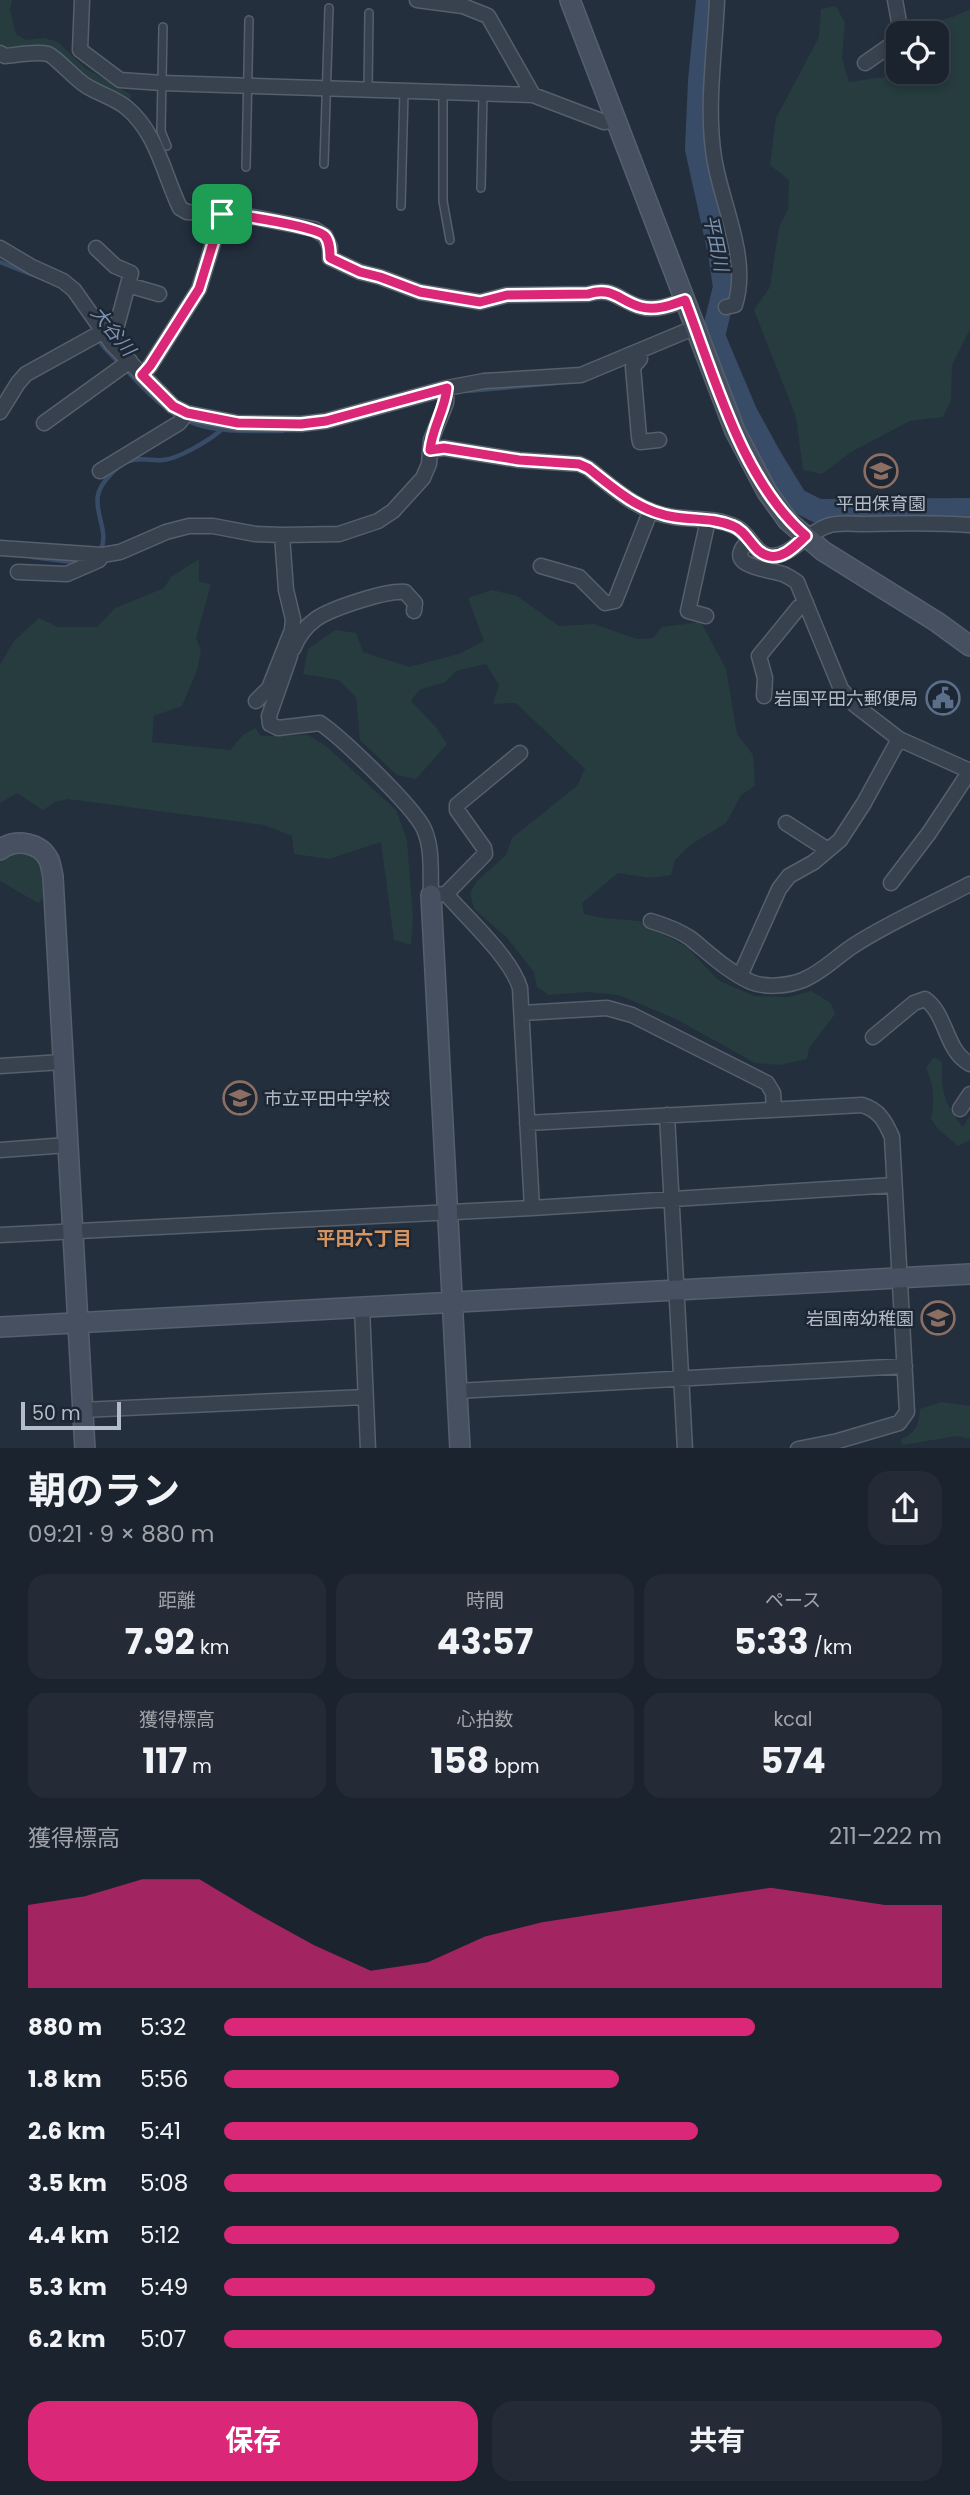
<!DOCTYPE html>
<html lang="ja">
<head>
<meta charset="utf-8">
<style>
  :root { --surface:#1b232e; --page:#242b36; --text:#f1f3f6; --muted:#a0a4aa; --line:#39404a; --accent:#db2777 }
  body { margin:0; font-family:Poppins,"Noto Sans JP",sans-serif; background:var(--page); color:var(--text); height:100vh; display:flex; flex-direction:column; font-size:26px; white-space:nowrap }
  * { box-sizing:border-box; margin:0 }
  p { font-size:23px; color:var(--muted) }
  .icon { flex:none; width:38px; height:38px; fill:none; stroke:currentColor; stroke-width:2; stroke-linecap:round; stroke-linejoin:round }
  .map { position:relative; height:1448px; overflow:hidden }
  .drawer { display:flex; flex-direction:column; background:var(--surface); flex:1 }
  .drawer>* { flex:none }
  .tools { position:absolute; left:886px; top:21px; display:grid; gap:14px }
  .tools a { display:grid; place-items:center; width:63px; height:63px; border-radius:14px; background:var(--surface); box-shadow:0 4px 10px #0003,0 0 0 2px var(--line); font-size:35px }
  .scale { position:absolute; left:21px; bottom:18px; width:100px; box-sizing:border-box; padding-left:7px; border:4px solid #b4bcc9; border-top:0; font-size:19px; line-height:24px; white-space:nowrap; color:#b4bcc9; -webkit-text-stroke:5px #1d2633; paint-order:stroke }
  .pin { position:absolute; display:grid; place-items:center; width:60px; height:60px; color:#fff; margin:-30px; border-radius:14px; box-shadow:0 4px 10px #0006 }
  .round { display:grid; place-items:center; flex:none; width:74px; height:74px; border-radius:21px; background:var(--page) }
  .head { display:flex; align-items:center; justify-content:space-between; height:119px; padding:0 28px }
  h1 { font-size:38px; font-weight:700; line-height:52px }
  .stats { display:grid; grid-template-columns:repeat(3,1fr); gap:10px; height:119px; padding:7px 28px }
  .stats div { display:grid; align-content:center; border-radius:18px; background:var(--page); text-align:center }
  .stats b { font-size:35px; font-weight:700 }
  .stats small { font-size:19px; font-weight:400 }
  .stats p { font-size:19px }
  .chart { height:196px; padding:14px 28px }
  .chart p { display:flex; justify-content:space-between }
  .chart svg { width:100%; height:126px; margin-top:7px; fill:var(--accent); opacity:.7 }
  .button { display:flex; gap:14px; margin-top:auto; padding:14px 28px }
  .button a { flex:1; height:80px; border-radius:21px; background:var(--accent); color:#fff; font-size:28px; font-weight:700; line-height:80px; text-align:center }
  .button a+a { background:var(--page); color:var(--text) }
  ul { padding:0 28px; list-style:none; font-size:23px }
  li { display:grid; grid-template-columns:112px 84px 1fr; align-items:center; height:52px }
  li i { height:18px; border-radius:9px; background:var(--accent) }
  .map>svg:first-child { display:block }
  .green { fill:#263c3f }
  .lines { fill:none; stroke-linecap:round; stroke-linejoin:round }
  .stream { stroke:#394c67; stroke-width:4.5 }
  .river { stroke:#394c67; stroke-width:24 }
  .lane-casing { stroke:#565f6c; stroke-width:10 }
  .street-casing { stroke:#565f6c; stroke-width:17 }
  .secondary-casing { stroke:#565f6c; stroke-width:22 }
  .lane { stroke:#38414e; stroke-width:7 }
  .street { stroke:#38414e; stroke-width:14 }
  .secondary { stroke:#465061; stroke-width:19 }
  .route-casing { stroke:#fff; stroke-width:14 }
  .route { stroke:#db2777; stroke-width:9 }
  .labels { text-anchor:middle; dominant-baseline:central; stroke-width:5; stroke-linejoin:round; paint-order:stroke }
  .poi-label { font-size:18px; fill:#b4bcc9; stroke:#1d2633; text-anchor:end }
  .water-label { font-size:19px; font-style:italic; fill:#7c92b1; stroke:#1d2633 }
  .neighbourhood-label { font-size:19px; font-weight:bold; fill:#d59563; stroke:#1d2633 }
</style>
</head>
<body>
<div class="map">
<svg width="970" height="1449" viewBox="0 0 970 1449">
  <rect width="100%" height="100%" fill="#242f3e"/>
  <path class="green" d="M0,0h12l-2,10 6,24 10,6 18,-2 14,4 27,26 45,26 1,9c-27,-12 -54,-26 -72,-51l-19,-4 -29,2 -11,-6z
    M836,6l9,17 -3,35 7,24 35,-5 14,-9v4h38v-39h-31v-3l48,-13 17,-8v320l-18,36 -1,35 -8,17 -33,4 -59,31 -29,22 -19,-4 -7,-53 -42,-107 16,-23 9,-60 9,-18 1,-29 -19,-15 6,-47 43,-81 2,-28z
    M199,559v23l12,2 -15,54 5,12 -4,20 -15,36 -28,10 -2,26 78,8 13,-15 12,-7 6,8 47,-1 18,11 70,64 11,30 6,78 -2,27 -17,-5 -13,-98 -52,17 -35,-5 -2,-18 -28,-11 -196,-26 -13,3 -12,8 -26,-17 -17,10v-138l14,-24 25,-23 19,9h39l18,-19 49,-20 7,-11z
    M492,590l25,6 42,30 35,-2 43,15 16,-1 9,-11 39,-5 25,47 11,65 16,21 2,31 -14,9 -15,28 -36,22 -15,15 -4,15 -21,3 -32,-5 -36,30 2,11 19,4 36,3 48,26 31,33 36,16 35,1 22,-6 20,12 4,11 -26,34 -2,11 -27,6 -25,-2 -77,-43 -59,-25 -32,-3 -38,3 -12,-8 -3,-15 -27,-34 -33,-29 -4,-16 7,-12 29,-26 6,-17 65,-52 8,-17 -69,-66 -23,1 6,-19 -13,-21 -30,7 -11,11 -26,8 -8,11 24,25 12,18 -31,35 -19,-4 -37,-35 -4,-43 -17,-17 -36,-6 5,-25 27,-19 21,3 7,19 46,15 50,-13 25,-13 -16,-43z
    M0,837l39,24 7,34 -8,8 -38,-22z
    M934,1057l8,5c-1,29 2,42 21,65l7,-12v25l-12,6 -20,-17 -7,-10c4,-20 3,-32 -5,-51z
    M941,1402l29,4v33l-13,-3 -55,9 -1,-6c15,-6 18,-14 19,-30z"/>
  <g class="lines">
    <path class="stream" d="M0,262l41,16
      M98,339c8,13 23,24 33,36 54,59 77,56 152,56
      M467,391l89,-8
      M129,461c12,-4 22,0 34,-1 15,-1 45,-19 57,-29
      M100,551c10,-18 -6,-38 -2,-56 2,-11 13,-21 20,-28
      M32,557l40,5"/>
    <path class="river" d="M708,0l-8,81 -3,68 23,104 5,34 -12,49 32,76 24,44 27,44 22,11 152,-1"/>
    <defs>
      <path id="lane" d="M163,27l-2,104 6,15
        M368,90l1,-77
        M443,93v108l7,39
        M324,164l5,-156
        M246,167l3,-147
        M481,188l2,-94
        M401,206l3,-114"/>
      <path id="street" d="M82,0l-2,50 40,30 42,3 371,12 71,27 13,-2
        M417,0l46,6 25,10 45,79
        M717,0c-2,51 -11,106 -3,157 7,47 36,100 21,148l-9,2
        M895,0l6,33
        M0,53l5,3c12,-1 31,-5 43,-2 7,2 27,25 37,31 14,9 30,13 42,23 30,25 37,67 53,100l7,4 56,3 71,14 11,7 5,11v11l30,14 20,5 40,15 60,10 27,-7 81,-1c25,-8 31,7 53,13 15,4 30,-2 44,-7
        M865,63l33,-23
        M0,248l32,19 31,14 11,9 38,54 61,62 14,7 51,10 63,1 25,-3 121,-33 37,-7 97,-6 115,-48
        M96,248l19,18 16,7 -19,71
        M128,285l31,9
        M639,351l1,8 -7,8 6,70 1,5 19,-2
        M142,375l8,-9 49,-77 23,-75
        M0,412l18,-29 8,-9 76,-42
        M44,423l86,-62
        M430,450l14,-2 75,12 60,4 9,4c27,21 50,44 86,49 20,3 43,0 62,10 14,6 19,29 36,29 18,0 35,-23 55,-30 10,-4 25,-2 37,-2 35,-1 71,-2 106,1
        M100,471l79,-48 8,-10
        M750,540c-30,26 17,29 33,34 5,2 9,5 14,8l44,107 14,16 44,34 71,32 -41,62 -38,50
        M0,548l102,7 18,-3 46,-20 23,-6h24l42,8 27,1 57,-1 39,-13 15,-10 30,-33 6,-14 2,-24 15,-37 1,-15
        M541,566l38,11 26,26 10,-2 35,-89
        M18,572l49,2 32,-14 2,-3
        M706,616l-18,-5 20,-91
        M293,649c5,-12 13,-23 23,-30 16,-11 71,-29 89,-27l10,11 -1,8
        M290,656l-21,60 1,8 8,4 42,-5c21,14 94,84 104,106 9,20 6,45 7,66l15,-1 39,-40 -1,-6 -27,-38v-5l63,-52
        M764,696l1,-18 -6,-22 40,-49 7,-4
        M256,701l13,-13 23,-58 1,-11 -7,-29 -4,-55
        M786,823l42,27
        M446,894c22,25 65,64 74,94l12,220
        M651,921c13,4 27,9 39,17 20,16 37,33 61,44 14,6 37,4 52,-2 20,-8 35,-25 53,-36 36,-23 76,-40 114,-60
        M740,976l39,-87 10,-13 25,-14 26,-22 24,-37 35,-64
        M522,1013l85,-5 25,7 135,68 6,10 1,16
        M873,1037l41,-34 11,-4c22,15 20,52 45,65
        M0,1066l62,-4
        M960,1109l10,-15
        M667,1115l18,334
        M527,1123l335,-18c17,5 23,16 30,32l15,275 -8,11 -61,18 -40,8
        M0,1150l67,-5
        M0,1235l532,-27 362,-23
        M362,1308l6,141
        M457,1391l448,-25
        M82,1410l283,-13"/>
      <path id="secondary" d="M570,0l165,431 32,61 21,29 35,30 114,71 33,24
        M0,850c15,-12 40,-8 49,10 2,5 3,12 4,17l32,572
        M431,895l29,554
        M0,1327l970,-53"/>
    </defs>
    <use href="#lane" class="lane-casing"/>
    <use href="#street" class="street-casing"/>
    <use href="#secondary" class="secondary-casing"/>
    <use href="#lane" class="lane"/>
    <use href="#street" class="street"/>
    <use href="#secondary" class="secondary"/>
  </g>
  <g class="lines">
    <defs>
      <path id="route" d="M222,214c14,0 96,13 103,22 5,6 5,15 5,22l30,14 20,5 40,15 60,10 27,-7 81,-1c25,-8 31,7 53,13 15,4 30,-2 44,-7 30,78 57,181 121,236 -10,9 -22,23 -37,20 -16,-3 -21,-25 -36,-30 -19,-8 -38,-6 -58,-9 -36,-5 -60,-28 -87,-49l-9,-4 -60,-4 -75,-12 -14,2c2,-22 15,-40 17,-62l-121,33 -25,3 -63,-1 -51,-10 -14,-7 -31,-31 8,-9 49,-77z"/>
    </defs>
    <use href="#route" class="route-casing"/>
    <use href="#route" class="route"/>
  </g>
  <defs>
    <symbol id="school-ring" viewBox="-11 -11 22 22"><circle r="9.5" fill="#1d2633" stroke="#8d6e63" stroke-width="1.5"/><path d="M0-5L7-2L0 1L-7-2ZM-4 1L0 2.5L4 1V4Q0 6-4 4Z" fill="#8d6e63"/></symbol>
    <symbol id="civic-ring" viewBox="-11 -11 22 22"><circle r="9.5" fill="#1d2633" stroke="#5c6f8a" stroke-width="1.5"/><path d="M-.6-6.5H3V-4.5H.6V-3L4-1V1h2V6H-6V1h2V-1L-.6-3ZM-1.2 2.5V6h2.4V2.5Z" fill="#5c6f8a"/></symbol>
  </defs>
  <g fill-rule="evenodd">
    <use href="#school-ring" x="862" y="452" width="38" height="38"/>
    <use href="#civic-ring" x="924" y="679" width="38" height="38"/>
    <use href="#school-ring" x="221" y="1079" width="38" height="38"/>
    <use href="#school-ring" x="919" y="1299" width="38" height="38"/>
  </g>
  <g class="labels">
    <g class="poi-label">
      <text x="881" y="503" text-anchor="middle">平田保育園</text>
      <text x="918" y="698">岩国平田六郵便局</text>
      <text x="264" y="1098" text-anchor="start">市立平田中学校</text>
      <text x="914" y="1318">岩国南幼稚園</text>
    </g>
    <g class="water-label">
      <text transform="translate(716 243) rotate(78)">平田川</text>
      <text transform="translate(113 331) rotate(51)">大谷川</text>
    </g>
    <g class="neighbourhood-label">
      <text x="364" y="1238">平田六丁目</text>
    </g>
  </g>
</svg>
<div class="tools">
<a><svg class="icon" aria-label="locate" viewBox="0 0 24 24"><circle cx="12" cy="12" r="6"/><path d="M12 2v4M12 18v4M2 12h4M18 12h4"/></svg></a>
</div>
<div class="scale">50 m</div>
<div class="pin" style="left:222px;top:214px;background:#1e9e55"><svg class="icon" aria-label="arrive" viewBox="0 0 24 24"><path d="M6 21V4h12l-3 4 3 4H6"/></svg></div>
</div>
<section class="drawer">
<div class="head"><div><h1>朝のラン</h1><p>09:21 · 9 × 880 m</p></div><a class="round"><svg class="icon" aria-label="share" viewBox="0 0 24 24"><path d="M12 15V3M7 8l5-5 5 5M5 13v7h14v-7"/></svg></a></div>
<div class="stats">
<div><p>距離</p><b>7.92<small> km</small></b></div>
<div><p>時間</p><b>43:57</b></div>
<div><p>ペース</p><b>5:33<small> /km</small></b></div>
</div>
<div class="stats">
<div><p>獲得標高</p><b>117<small> m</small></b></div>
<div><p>心拍数</p><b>158<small> bpm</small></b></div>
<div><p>kcal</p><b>574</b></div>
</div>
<div class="chart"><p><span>獲得標高</span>211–222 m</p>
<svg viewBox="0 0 160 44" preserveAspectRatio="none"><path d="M0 44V15L10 12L20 6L30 6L40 18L50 29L60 38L70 35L80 26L90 21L100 18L110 15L120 12L130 9L140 12L150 15L160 15V44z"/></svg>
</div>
<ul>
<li><b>880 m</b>5:32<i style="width:74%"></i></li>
<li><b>1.8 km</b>5:56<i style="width:55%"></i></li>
<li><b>2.6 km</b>5:41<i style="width:66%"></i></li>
<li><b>3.5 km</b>5:08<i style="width:100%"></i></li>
<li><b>4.4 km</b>5:12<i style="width:94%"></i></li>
<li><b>5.3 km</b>5:49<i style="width:60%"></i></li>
<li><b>6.2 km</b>5:07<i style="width:100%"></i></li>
</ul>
<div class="button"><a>保存</a><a>共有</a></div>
</section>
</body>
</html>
